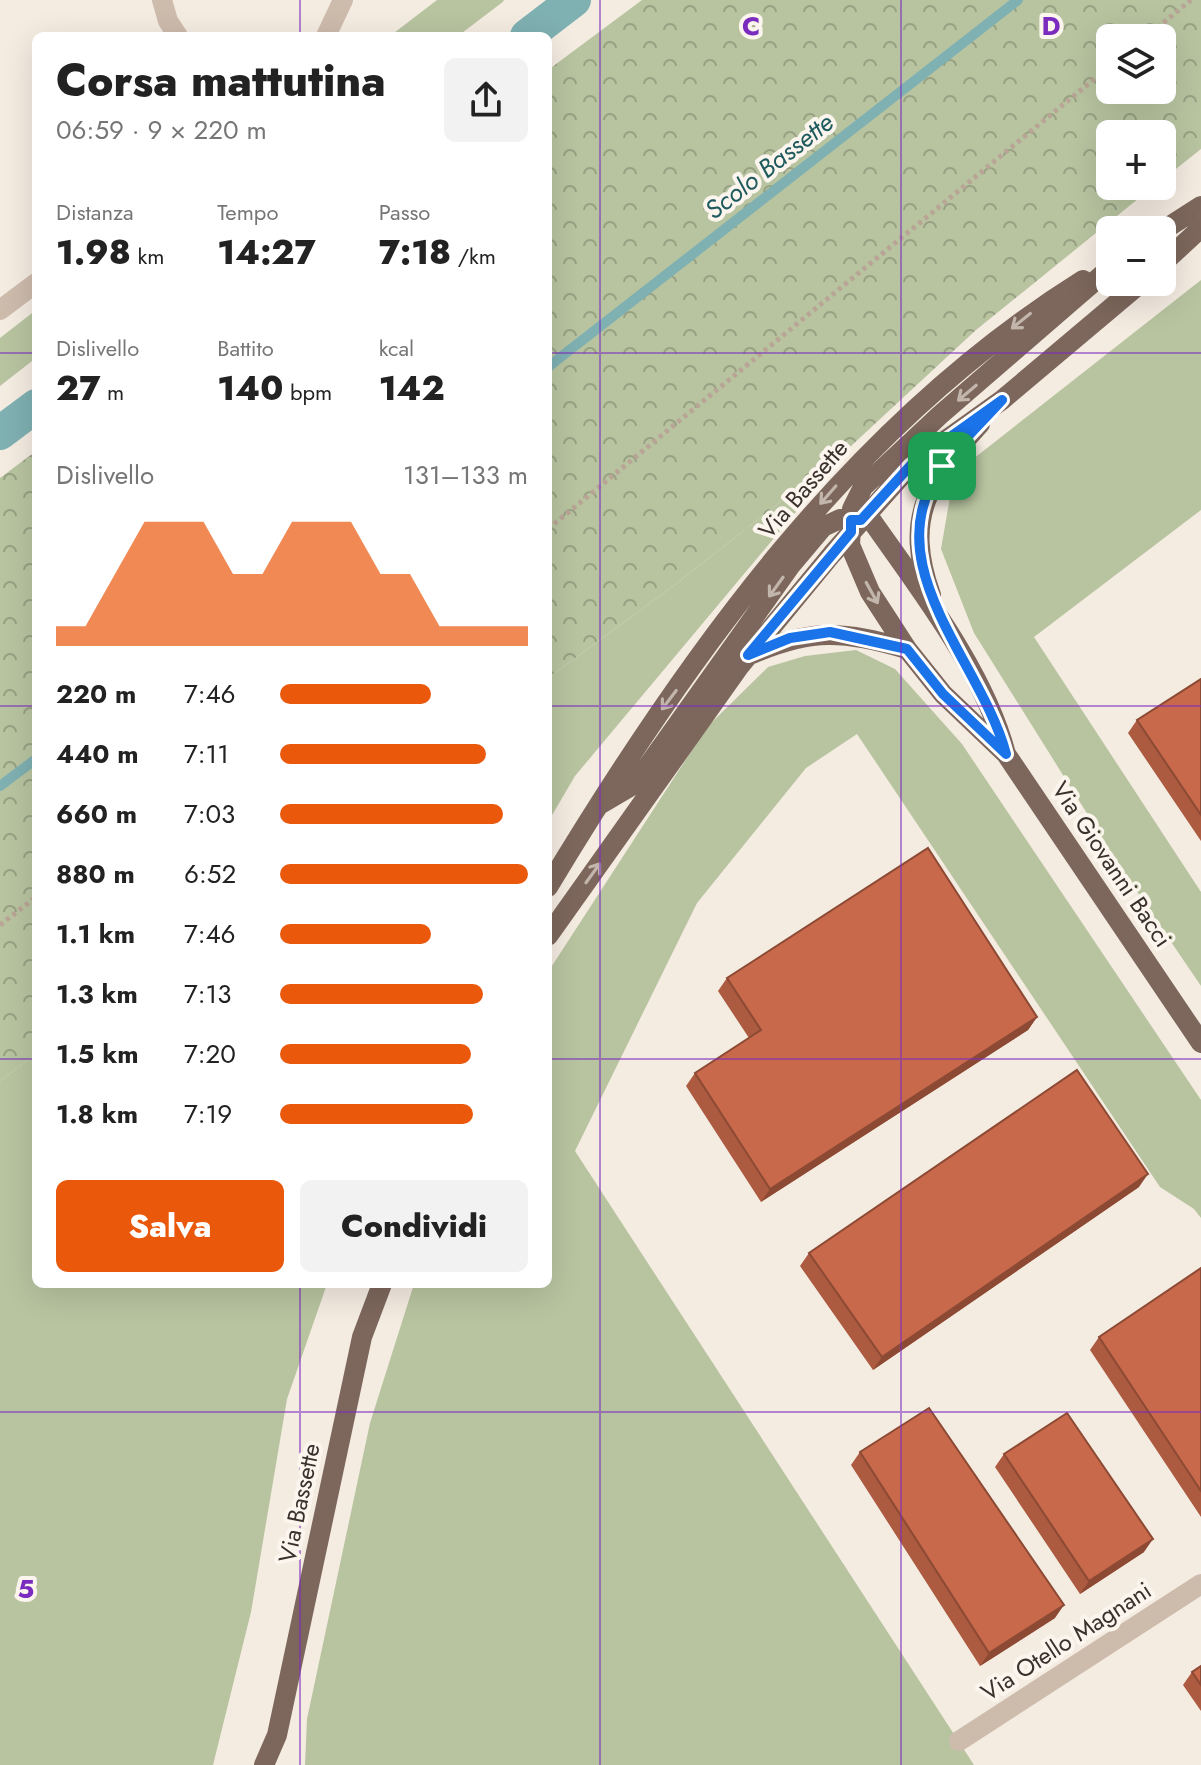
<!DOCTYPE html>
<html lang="it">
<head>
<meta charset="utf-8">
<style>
  :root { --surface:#fff; --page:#f2f2f2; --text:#222; --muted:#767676; --accent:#ea580c }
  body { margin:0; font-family:Jost,sans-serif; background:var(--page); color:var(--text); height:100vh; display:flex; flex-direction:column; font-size:30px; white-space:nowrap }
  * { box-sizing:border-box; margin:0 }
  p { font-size:26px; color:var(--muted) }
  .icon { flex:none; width:44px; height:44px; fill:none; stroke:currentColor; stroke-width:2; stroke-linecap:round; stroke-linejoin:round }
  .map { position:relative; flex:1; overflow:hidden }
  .sheet { position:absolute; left:32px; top:32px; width:520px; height:1256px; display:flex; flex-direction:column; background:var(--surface); border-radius:12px; box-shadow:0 8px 32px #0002 }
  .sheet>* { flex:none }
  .tools { position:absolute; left:1096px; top:24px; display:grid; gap:16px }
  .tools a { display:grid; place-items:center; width:80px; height:80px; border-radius:12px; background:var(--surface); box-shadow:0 8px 32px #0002; font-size:40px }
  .pin { position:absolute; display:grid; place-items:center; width:68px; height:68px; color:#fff; margin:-34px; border-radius:16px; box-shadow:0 4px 12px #0006 }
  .round { display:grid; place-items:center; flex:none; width:84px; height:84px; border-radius:12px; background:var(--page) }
  .overview { display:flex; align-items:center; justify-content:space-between; height:136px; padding:0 24px }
  h1 { font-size:44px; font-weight:800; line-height:60px }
  .stats { display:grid; grid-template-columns:repeat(3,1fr); gap:12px; height:136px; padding:8px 24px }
  .stats div { display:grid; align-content:center }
  .stats b { font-size:34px; font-weight:800 }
  .stats small { font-size:22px; font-weight:400 }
  .stats p { font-size:22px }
  .chart { height:224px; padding:16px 24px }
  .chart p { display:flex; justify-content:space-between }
  .chart svg { width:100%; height:144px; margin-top:8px; fill:var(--accent); opacity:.7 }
  .cta { display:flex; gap:16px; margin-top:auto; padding:16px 24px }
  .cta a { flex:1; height:92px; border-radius:12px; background:var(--accent); color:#fff; font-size:32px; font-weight:800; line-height:92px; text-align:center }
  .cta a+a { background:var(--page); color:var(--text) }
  ul { padding:0 24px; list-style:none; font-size:26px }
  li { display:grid; grid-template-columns:128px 96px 1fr; align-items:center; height:60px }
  li i { height:20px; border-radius:10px; background:var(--accent) }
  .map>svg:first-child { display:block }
  .grass { fill:#b8c4a0 }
  .forest { fill:url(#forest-crowns); fill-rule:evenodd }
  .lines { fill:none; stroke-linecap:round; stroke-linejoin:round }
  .stream { stroke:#7fb0b2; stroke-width:10 }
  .canal { stroke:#7fb0b2; stroke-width:34 }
  .path { stroke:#b9a596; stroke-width:5; stroke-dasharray:4 4; stroke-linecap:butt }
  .minor { stroke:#cdbbac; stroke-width:20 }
  .major { stroke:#7d675c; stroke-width:20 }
  .wall { fill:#ac5a40 }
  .shaded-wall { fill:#8c4a34 }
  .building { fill:#c8694b; stroke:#8c4a34; stroke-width:2 }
  .oneway { stroke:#c2b5ac }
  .route-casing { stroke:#fff; stroke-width:16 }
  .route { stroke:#1a73e8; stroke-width:10 }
  .grid { fill:none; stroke:#7b2cbf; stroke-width:2; stroke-opacity:0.55 }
  .labels { text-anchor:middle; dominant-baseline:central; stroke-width:8; stroke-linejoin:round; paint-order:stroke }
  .street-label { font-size:24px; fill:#3b302b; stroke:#fbf5ee }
  .water-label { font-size:26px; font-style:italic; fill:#1f5a5e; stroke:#fbf5ee }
  .grid-label { font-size:26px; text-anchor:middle; font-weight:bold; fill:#7b2cbf; stroke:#fbf5ee; stroke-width:8; stroke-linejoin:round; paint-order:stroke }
</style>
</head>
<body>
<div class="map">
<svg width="1201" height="1765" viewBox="0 0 1201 1765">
  <defs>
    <pattern id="forest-crowns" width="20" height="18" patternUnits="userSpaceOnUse" patternTransform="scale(2)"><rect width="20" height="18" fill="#b8c4a0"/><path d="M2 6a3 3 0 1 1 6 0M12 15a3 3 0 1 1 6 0" fill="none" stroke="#97a083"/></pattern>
  </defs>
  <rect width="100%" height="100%" fill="#f4ebe1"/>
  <path class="grass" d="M437,0h66l1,1 -46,35h-68z
    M1201,280v230l-167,127 167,255v94l-76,-112 -151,-241 -33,-84 13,-75z
    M36,310v48l-36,28v-48z
    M851,446l-276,330 -27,46v-144l128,-94z
    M856,650l39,19 67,75 239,356v118l-7,-9 -34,-22 -303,-453 -51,34 -109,135 -122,248 399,614h-669l2,-46 63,-296 44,-139h134v-312l159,-245 61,-60 37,-11z
    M36,1054v230h291l-40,115 -36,213 -38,153h-213v-684z"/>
  <path class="forest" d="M642,0h559v149l-39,31v-46h-52v52h44l-178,144 -125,116 -175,138 -128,94v-608zM1110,38h52v52h-52z
    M36,451v603l-36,27v-603z"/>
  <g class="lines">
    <path class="stream" d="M548,367l470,-367
      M0,786l36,-27"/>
    <path class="canal" d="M527,36l47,-36
      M0,433l36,-27"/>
    <path class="path" d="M1145,38l46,-38
      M548,529l562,-463
      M0,925l36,-28"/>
    <path class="minor" d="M162,0l6,21 10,15
      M326,36l17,-36
      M0,310l36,-27
      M959,1741l242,-157"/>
    <path class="major" d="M1162,231l39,-25
      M1162,264l39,-36
      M1110,268l-170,147 -77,72 -11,22 -2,36 20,47 37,57 36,45 63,60 195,289
      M931,595c-28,-78 -2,-115 49,-171
      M752,654c61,-26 91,-23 155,-5
      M601,804l34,-20 156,-219 32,-38 17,-8 32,2c49,70 112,150 134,233
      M548,887c139,-231 303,-462 535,-607
      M548,936l191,-269 93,-113 79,-89 91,-65 140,-118
      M264,1765l13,-30 85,-398 20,-53"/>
  </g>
  <path class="wall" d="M1201,679v162l-73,-108 9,-13z
    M727,978l310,39 -9,13 -267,172 -75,-116 9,-13 54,-35 -31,-47z
    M1139,1187l-266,183 -73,-104 9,-13z
    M1201,1268v249l-111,-167 9,-13z
    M860,1452l195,166 -75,48 -129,-201z
    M1004,1454l140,98 -64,42 -85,-127z
    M1201,1666v45l-18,-26 9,-13z"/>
  <path class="shaded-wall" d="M1037,1017l-9,13 -267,172 9,-13z
    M1148,1174l-9,13 -266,183 9,-13z
    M1153,1539l-9,13 -64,42 9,-13z
    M1064,1605l-9,13 -75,48 9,-13z"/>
  <path class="building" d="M1201,679v136l-64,-95z
    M928,848l109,169 -267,172 -75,-116 66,-43 -34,-52z
    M1077,1070l71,104 -266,183 -73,-104z
    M1201,1268v223l-102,-154z
    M929,1408l135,197 -75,48 -129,-201z
    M1067,1413l86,126 -64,42 -85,-127z
    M1201,1666v19l-9,-13z"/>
  <defs><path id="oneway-shaft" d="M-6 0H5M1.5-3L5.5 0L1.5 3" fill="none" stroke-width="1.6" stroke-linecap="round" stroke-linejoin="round" transform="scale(2)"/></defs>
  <g class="oneway">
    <use href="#oneway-shaft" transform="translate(1021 321) rotate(141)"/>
    <use href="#oneway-shaft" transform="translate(967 393) rotate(140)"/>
    <use href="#oneway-shaft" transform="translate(828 495) rotate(131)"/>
    <use href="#oneway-shaft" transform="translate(776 587) rotate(126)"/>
    <use href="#oneway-shaft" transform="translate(872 593) rotate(61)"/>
    <use href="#oneway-shaft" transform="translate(669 700) rotate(127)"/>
    <use href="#oneway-shaft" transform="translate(593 873) rotate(-54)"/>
  </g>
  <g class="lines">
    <defs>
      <path id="route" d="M1002,400c-19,21 -41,42 -58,64 -74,99 38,197 62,290l-63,-60 -36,-45 -77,-17 -40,6 -42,17 103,-123v-12h10l50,-55z"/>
    </defs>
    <use href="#route" class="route-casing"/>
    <use href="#route" class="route"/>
  </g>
  <path class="grid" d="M300,0v36M600,0v1765M901,0v1765M0,353h36M548,353h653M0,706h36M548,706h653M0,1059h36M548,1059h653M300,1284v481M0,1412h1201"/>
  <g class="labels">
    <g class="street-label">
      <text transform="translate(803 489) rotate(-49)">Via Bassette</text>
      <text transform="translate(1112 864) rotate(56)">Via Giovanni Bacci</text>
      <text transform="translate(299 1503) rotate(-78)">Via Bassette</text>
      <text transform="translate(1066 1641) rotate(-33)">Via Otello Magnani</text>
    </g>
    <g class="water-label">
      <text transform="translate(769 166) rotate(-38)">Scolo Bassette</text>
    </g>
  </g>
  <g class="grid-label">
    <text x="751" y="35">C</text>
    <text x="1051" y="35">D</text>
    <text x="26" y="1598">5</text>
  </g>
</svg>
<div class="tools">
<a><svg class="icon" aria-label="layers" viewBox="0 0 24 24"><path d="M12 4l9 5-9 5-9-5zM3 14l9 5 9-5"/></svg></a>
<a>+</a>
<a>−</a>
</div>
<div class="pin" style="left:942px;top:466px;background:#1e9e55"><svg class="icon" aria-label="arrive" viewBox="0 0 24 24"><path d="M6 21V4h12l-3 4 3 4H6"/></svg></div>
<section class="sheet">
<div class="overview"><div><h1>Corsa mattutina</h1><p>06:59 · 9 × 220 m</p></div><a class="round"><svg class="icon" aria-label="share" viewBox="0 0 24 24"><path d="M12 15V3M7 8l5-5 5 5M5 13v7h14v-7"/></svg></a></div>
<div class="stats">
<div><p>Distanza</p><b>1.98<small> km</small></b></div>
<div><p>Tempo</p><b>14:27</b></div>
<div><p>Passo</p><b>7:18<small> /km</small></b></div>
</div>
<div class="stats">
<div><p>Dislivello</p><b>27<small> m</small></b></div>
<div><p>Battito</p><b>140<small> bpm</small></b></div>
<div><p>kcal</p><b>142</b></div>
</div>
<div class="chart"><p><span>Dislivello</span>131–133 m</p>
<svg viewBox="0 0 160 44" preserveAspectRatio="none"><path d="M0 44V38L10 38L20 22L30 6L40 6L50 6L60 22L70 22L80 6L90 6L100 6L110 22L120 22L130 38L140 38L150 38L160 38V44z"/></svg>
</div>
<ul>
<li><b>220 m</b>7:46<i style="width:61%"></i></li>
<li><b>440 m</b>7:11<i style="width:83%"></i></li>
<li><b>660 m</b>7:03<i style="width:90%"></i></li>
<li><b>880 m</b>6:52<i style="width:100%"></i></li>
<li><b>1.1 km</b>7:46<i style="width:61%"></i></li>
<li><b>1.3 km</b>7:13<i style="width:82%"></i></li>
<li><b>1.5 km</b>7:20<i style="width:77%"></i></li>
<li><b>1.8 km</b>7:19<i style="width:78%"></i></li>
</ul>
<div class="cta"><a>Salva</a><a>Condividi</a></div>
</section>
</div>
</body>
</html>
